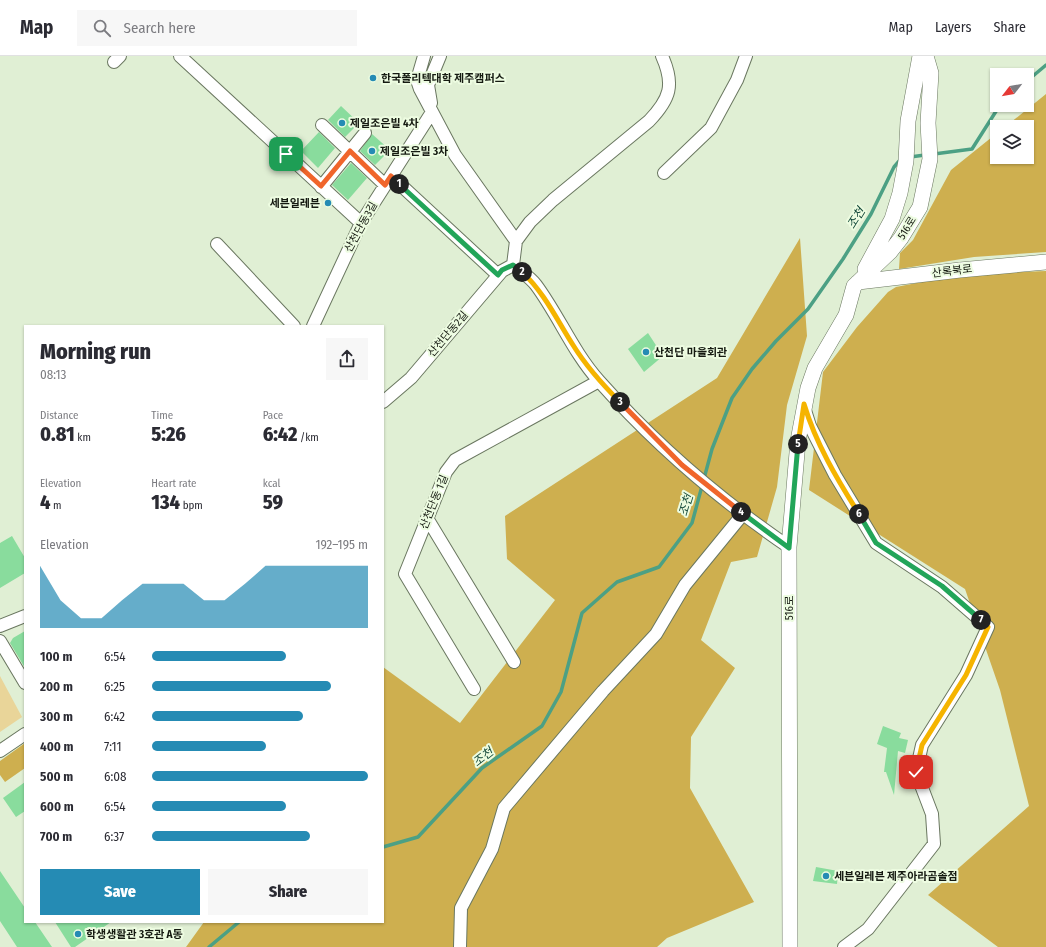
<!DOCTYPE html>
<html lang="en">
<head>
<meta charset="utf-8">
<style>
  :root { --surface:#fff; --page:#f7f7f7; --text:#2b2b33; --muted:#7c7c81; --line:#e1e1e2; --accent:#258bb4 }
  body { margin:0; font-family:"Fira Sans Condensed","Noto Sans KR",sans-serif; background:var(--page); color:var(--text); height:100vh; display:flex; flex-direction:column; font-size:15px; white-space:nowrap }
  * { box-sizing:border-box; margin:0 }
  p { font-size:13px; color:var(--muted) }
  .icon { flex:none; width:22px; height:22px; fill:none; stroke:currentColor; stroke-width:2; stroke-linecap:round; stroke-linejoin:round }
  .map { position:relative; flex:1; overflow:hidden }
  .sheet { position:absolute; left:24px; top:269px; width:360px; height:598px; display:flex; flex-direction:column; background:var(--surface); border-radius:0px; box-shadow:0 1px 3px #0004 }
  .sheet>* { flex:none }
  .needle { width:26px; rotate:239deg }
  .buttons { position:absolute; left:990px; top:12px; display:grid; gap:8px }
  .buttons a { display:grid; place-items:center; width:44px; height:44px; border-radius:0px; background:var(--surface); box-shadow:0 1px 3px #0004; font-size:20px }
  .pin { position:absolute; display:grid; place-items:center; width:34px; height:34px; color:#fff; margin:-17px; border-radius:8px; box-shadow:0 2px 6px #0006 }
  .km { position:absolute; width:20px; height:20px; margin:-10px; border-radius:50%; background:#222; color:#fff; font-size:11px; line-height:20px; text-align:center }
  .round { display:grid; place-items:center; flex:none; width:42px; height:42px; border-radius:0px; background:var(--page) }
  .overview { display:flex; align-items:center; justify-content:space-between; height:68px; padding:0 16px }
  h1 { font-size:22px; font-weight:800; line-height:30px }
  .metrics { display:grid; grid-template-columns:repeat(3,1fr); gap:6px; height:68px; padding:4px 16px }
  .metrics div { display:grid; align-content:center }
  .metrics b { font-size:20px; font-weight:800 }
  .metrics small { font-size:11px; font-weight:400 }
  .metrics p { font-size:11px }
  .chart { height:112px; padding:8px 16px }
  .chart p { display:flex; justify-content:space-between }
  .chart svg { width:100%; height:72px; margin-top:4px; fill:var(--accent); opacity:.7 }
  .primary-button { display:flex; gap:8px; margin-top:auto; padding:8px 16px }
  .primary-button a { flex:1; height:46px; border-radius:0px; background:var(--accent); color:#fff; font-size:16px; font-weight:800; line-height:46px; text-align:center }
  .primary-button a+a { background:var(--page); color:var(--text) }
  ul { padding:0 16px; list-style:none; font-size:13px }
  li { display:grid; grid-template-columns:64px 48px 1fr; align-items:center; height:30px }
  li i { height:10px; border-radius:5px; background:var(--accent) }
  header { display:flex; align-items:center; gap:24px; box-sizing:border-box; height:56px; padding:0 20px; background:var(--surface); border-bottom:1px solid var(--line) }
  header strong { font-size:19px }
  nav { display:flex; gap:22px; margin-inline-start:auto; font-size:14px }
  .search { width:280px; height:36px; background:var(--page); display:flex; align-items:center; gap:10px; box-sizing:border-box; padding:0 14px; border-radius:0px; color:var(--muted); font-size:15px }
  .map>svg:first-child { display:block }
  .green { fill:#e9d599 }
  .forest { fill:#ceaf4f }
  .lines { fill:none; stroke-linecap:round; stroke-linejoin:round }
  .stream { stroke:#4ca084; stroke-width:3.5 }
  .building { fill:#89dc9d }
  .minor-casing { stroke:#6a7760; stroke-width:14 }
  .major-casing { stroke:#6a7760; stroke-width:16 }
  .minor { stroke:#fff; stroke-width:12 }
  .major { stroke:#fff; stroke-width:15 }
  .split-1-casing { stroke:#fff; stroke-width:8 }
  .split-2-casing { stroke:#fff; stroke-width:8 }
  .split-3-casing { stroke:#fff; stroke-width:8 }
  .split-4-casing { stroke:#fff; stroke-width:8 }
  .split-5-casing { stroke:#fff; stroke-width:8 }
  .split-6-casing { stroke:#fff; stroke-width:8 }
  .split-7-casing { stroke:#fff; stroke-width:8 }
  .split-8-casing { stroke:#fff; stroke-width:8 }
  .split-1 { stroke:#f0652b; stroke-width:5 }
  .split-2 { stroke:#22a559; stroke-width:5 }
  .split-3 { stroke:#f5b400; stroke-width:5 }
  .split-4 { stroke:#f0652b; stroke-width:5 }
  .split-5 { stroke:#22a559; stroke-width:5 }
  .split-6 { stroke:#f5b400; stroke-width:5 }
  .split-7 { stroke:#22a559; stroke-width:5 }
  .split-8 { stroke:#f5b400; stroke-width:5 }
  .poi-dot { fill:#258bb4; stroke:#edfce1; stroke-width:1.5 }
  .labels { text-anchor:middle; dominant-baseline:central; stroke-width:4; stroke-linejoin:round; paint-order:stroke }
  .poi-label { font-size:11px; font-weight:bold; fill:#151a11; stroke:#edfce1; text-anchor:start }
  .street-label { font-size:11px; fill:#151a11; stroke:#edfce1 }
  .water-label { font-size:12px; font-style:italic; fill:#124738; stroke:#edfce1 }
</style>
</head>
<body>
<header>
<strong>Map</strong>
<div class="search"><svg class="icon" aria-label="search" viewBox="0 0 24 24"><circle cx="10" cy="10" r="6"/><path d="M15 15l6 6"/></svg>Search here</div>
<nav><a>Map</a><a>Layers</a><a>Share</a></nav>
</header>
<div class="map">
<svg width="1046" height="891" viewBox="0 0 1046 891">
  <rect width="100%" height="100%" fill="#e0efd4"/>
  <path class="green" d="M0,620l22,41 -22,15z"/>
  <path class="forest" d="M1046,38v158l-72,5 -75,12 1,-16 13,-13 38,-70 46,-37v24h30v-30h-22z
    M800,182l7,98 -20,69 -10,82 -20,70 -26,5 -30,78 34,28 -44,69 -1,51 64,114 -87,36 -10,9h-471l18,-25h179v-255l77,56 95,-123 -48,-41 -2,-43 212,-138z
    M1046,215v676h-48l-70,-52 101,-89 -29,-116 -35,-101 -156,-99 14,-118 34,-45 31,-35 8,-5 31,-6 72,-8z
    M25,687v25l-20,14 -5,-7v-14z"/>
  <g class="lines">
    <path class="stream" d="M1027,25l19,-16
      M934,98l38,-5 28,-44
      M910,101l15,-2
      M383,791l35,-10 64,-69 60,-42 19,-34 21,-79 35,-31 42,-15 33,-44 20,-74 20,-51 20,-29 24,-28 32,-32 35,-50 28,-45 23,-47 6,-7
      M209,891l30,-25"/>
  </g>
  <path class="building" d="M341,50l18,17 -14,14 -17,-17z
    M319,76l16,16 -17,20 -17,-17z
    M372,78l18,16 -15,15 -15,-14z
    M351,107l16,15 -19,22 -16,-15z
    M648,277l15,23 -19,16 -16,-23z
    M12,480l13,22v15l-25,15v-45z
    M25,575v37l-15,-25 3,-5z
    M883,670l18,7 -2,5 9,2 -3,13 -7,-2 -4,44 -8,-23h-2l3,-24 -10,-4z
    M25,726v29l-9,6 -13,-19z
    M816,811l22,4 -1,13 -24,-3z
    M0,815l25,37v14h10l17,25h-35l-17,-26z
    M55,866h56l-36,25h-4z"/>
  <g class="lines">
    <defs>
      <path id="minor" d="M180,0l181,167
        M424,0l-7,24 3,9 35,66 61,86
        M114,6l6,-6
        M431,47l-3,-18 12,-29
        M322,69l63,60
        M664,117l47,-45 26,-48 9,-24
        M391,120l107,99
        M321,131l44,-54
        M217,188l77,82
        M513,209c7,6 17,12 23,20 23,31 37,67 63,96 56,63 121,119 190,166
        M513,209l3,-24 14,-19 23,-22 96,-79c21,-22 26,-36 13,-65
        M313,270l48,-103 71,-111
        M383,346l28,-24 91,-107 11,-6
        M804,351l6,19 25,49 41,68 66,44 46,40 -22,48 -44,70 -6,27 16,42 2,30 -66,85 -24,18
        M427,462l87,144
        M0,570l25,-10
        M0,585l25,42
        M474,633l-69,-115 41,-102 9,-12 144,-79
        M0,695l25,-17
        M460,891l1,-39 31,-59 12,-41 99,-117 53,-57 29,-49 58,-71"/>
      <path id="major" d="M865,213l27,-50 8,-26 6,-32 2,-40 12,-65
        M858,226l102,-12 86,-8
        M790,891l-1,-400 9,-106 10,-53 7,-20 31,-53 8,-29 36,-34 11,-14 19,-31 10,-48 -2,-36 3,-50 -5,-17"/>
    </defs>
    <use href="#minor" class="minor-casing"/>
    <use href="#major" class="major-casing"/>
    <use href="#minor" class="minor"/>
    <use href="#major" class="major"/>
  </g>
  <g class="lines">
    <defs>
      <path id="split-1" d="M286,98l35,32 29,-35 35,34 6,-9 8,8"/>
      <path id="split-2" d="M399,128l99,91 4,-5 11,-5 9,7"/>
      <path id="split-3" d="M522,216c22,20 35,48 51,73 13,21 29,39 47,57"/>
      <path id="split-4" d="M620,346l62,63 59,47"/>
      <path id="split-5" d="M741,456l48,36 9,-104"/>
      <path id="split-6" d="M798,388l6,-40c12,40 33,75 55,110"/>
      <path id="split-7" d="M859,458l17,29 66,43 39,34"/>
      <path id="split-8" d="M916,716l6,-27 44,-70 22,-48 -7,-7"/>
    </defs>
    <use href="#split-1" class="split-1-casing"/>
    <use href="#split-2" class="split-2-casing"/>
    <use href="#split-3" class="split-3-casing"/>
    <use href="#split-4" class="split-4-casing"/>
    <use href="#split-5" class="split-5-casing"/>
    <use href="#split-6" class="split-6-casing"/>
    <use href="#split-7" class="split-7-casing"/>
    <use href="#split-8" class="split-8-casing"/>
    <use href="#split-1" class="split-1"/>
    <use href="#split-2" class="split-2"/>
    <use href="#split-3" class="split-3"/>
    <use href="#split-4" class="split-4"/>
    <use href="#split-5" class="split-5"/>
    <use href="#split-6" class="split-6"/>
    <use href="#split-7" class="split-7"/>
    <use href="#split-8" class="split-8"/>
  </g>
  <g class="poi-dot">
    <circle cx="373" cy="22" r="4"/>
    <circle cx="342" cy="67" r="4"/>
    <circle cx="372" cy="95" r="4"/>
    <circle cx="328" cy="147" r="4"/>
    <circle cx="646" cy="296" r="4"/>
    <circle cx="826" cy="820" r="4"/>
    <circle cx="78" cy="878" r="4"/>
  </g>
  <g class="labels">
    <g class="poi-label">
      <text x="381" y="22">한국폴리텍대학 제주캠퍼스</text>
      <text x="350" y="67">제일조은빌 4차</text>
      <text x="380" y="95">제일조은빌 3차</text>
      <text x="320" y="147" text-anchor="end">세븐일레븐</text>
      <text x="654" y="296">산천단 마을회관</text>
      <text x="834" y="820">세븐일레븐 제주아라곰솔점</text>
      <text x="86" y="878">학생생활관 3호관 A동</text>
    </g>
    <g class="street-label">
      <text transform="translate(361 171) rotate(-61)">산천단동3길</text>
      <text transform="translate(907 172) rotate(-58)">516로</text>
      <text transform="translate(952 215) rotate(-7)">산록북로</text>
      <text transform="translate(448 278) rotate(-50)">산천단동2길</text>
      <text transform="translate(434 446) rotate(-68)">산천단동 1길</text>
      <text transform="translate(789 552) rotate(-90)">516로</text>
    </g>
    <g class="water-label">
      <text transform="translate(856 162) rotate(-58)">조천</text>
      <text transform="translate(686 449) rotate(-73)">조천</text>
      <text transform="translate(483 701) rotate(-38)">조천</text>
    </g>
  </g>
</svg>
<div class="buttons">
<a><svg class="needle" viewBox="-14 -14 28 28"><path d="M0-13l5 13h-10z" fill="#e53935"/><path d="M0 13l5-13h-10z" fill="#7c7c81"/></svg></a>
<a><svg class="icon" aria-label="layers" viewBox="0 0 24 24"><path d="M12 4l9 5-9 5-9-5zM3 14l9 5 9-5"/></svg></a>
</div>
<div class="pin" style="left:286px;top:98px;background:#1e9e55"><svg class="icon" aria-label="arrive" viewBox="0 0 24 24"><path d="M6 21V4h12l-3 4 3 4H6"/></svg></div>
<div class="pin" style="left:916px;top:716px;background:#d93025"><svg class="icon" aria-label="check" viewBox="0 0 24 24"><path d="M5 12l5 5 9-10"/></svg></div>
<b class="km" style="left:399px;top:128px">1</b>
<b class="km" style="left:522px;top:216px">2</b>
<b class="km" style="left:620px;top:346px">3</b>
<b class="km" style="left:741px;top:456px">4</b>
<b class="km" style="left:798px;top:388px">5</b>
<b class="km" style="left:859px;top:458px">6</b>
<b class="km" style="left:981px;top:564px">7</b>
<section class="sheet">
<div class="overview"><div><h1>Morning run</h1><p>08:13</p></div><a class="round"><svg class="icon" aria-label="share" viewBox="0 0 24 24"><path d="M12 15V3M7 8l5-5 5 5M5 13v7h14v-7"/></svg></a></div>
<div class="metrics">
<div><p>Distance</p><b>0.81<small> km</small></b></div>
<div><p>Time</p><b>5:26</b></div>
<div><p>Pace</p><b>6:42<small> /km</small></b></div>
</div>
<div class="metrics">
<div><p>Elevation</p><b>4<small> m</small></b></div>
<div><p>Heart rate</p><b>134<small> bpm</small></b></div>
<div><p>kcal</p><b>59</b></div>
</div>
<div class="chart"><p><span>Elevation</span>192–195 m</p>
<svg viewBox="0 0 160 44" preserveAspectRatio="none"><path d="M0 44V6L10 27L20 38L30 38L40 27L50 17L60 17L70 17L80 27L90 27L100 17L110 6L120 6L130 6L140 6L150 6L160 6V44z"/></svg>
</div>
<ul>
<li><b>100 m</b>6:54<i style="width:62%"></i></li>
<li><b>200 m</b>6:25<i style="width:83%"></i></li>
<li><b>300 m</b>6:42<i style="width:70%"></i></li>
<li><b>400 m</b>7:11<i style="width:53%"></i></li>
<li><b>500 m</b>6:08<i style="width:100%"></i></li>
<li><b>600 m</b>6:54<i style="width:62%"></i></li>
<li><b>700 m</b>6:37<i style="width:73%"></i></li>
</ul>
<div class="primary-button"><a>Save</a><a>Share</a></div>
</section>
</div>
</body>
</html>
